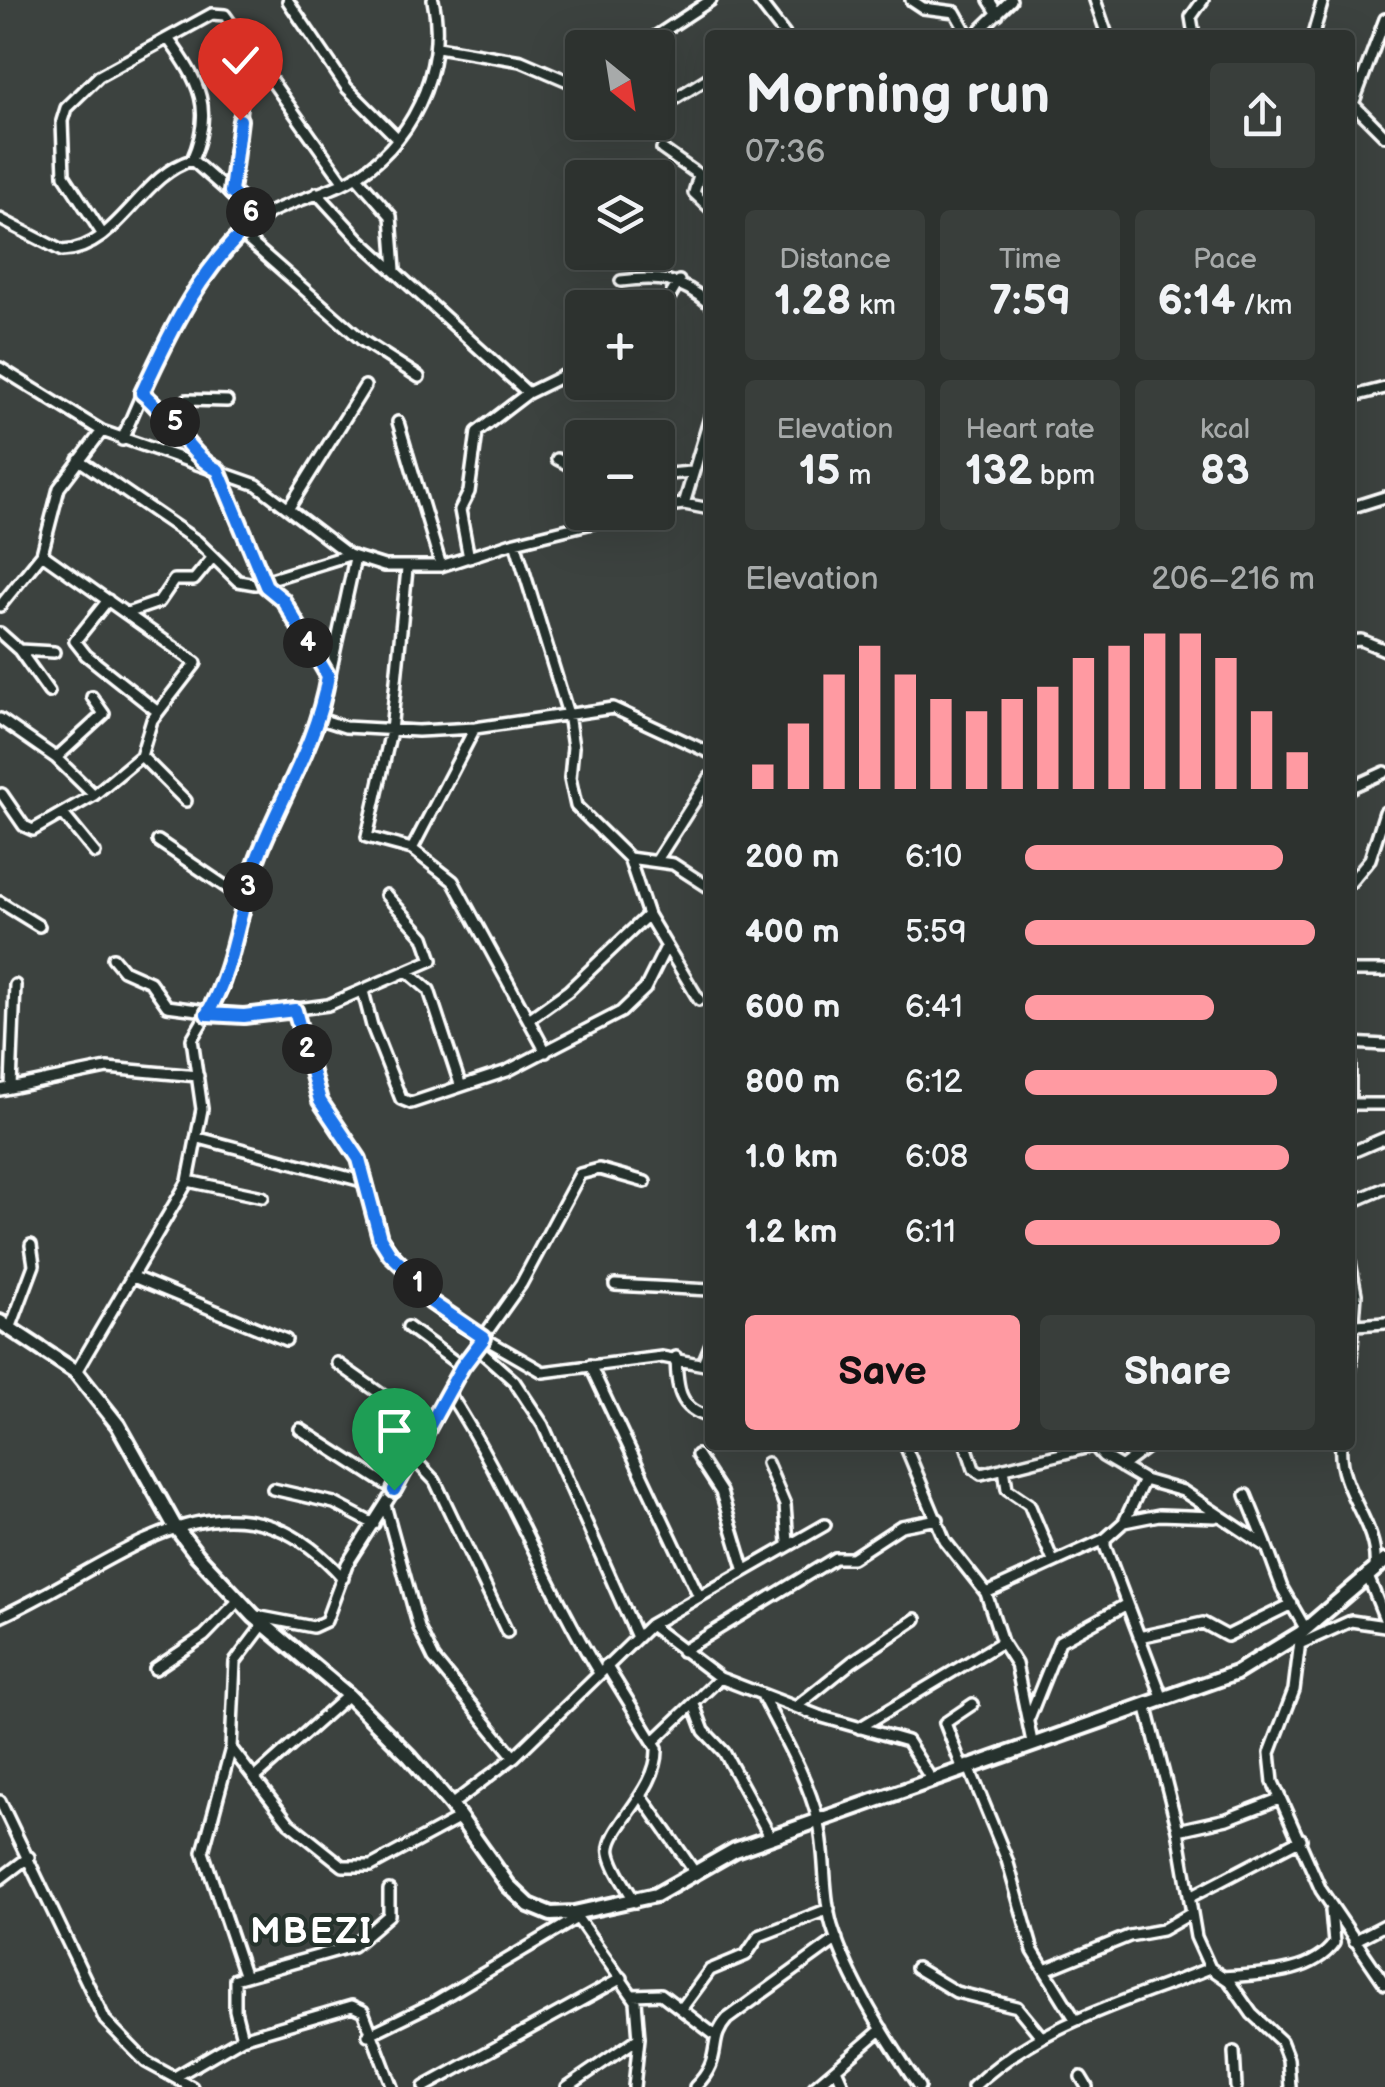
<!DOCTYPE html>
<html lang="en">
<head>
<meta charset="utf-8">
<style>
  :root { --surface:#2d322f; --page:#393e3b; --text:#f1f3f6; --muted:#a7aaaa; --line:#484d4b; --accent:#ff9aa2 }
  body { margin:0; font-family:"Balsamiq Sans",sans-serif; background:var(--page); color:var(--text); height:100vh; display:flex; flex-direction:column; font-size:38px; white-space:nowrap }
  * { box-sizing:border-box; margin:0 }
  p { font-size:32px; color:var(--muted) }
  .icon { flex:none; width:55px; height:55px; fill:none; stroke:currentColor; stroke-width:2; stroke-linecap:round; stroke-linejoin:round }
  .map { position:relative; flex:1; overflow:hidden }
  .details { position:absolute; left:705px; top:30px; width:650px; height:1420px; display:flex; flex-direction:column; background:var(--surface); border-radius:10px; box-shadow:0 10px 40px #0002,0 0 0 2px var(--line) }
  .details>* { flex:none }
  .needle { width:65px; rotate:150deg }
  .buttons { position:absolute; left:565px; top:30px; display:grid; gap:20px }
  .buttons a { display:grid; place-items:center; width:110px; height:110px; border-radius:10px; background:var(--surface); box-shadow:0 10px 40px #0002,0 0 0 2px var(--line); font-size:50px }
  .pin { position:absolute; display:grid; place-items:center; width:85px; height:85px; color:#fff; margin:-102px -42px; border-radius:50% 50% 50% 0; rotate:-45deg; box-shadow:0 0 10px #0007 }
  .pin .icon { rotate:45deg }
  .km { position:absolute; width:50px; height:50px; margin:-25px; border-radius:50%; background:#222; color:#fff; font-size:28px; line-height:50px; text-align:center }
  .round { display:grid; place-items:center; flex:none; width:105px; height:105px; border-radius:10px; background:var(--page) }
  .overview { display:flex; align-items:center; justify-content:space-between; height:170px; padding:0 40px }
  h1 { font-size:55px; font-weight:700; line-height:75px }
  .metrics { display:grid; grid-template-columns:repeat(3,1fr); gap:15px; height:170px; padding:10px 40px }
  .metrics div { display:grid; align-content:center; border-radius:10px; background:var(--page); text-align:center }
  .metrics b { font-size:42px; font-weight:700 }
  .metrics small { font-size:28px; font-weight:400 }
  .metrics p { font-size:28px }
  .chart { height:280px; padding:20px 40px }
  .chart p { display:flex; justify-content:space-between }
  .chart svg { width:100%; height:180px; margin-top:10px; stroke:var(--accent); stroke-width:6 }
  .action { display:flex; gap:20px; margin-top:auto; padding:20px 40px }
  .action a { flex:1; height:115px; border-radius:10px; background:var(--accent); color:#111; font-size:40px; font-weight:700; line-height:115px; text-align:center }
  .action a+a { background:var(--page); color:var(--text) }
  ul { padding:0 40px; list-style:none; font-size:32px }
  li { display:grid; grid-template-columns:160px 120px 1fr; align-items:center; height:75px }
  li i { height:25px; border-radius:12px; background:var(--accent) }
  .map>svg:first-child { display:block }
  .lines { fill:none; stroke-linecap:round; stroke-linejoin:round }
  .street-casing { stroke:#fff; stroke-width:16 }
  .secondary-casing { stroke:#fff; stroke-width:20 }
  .street { stroke:#26332d; stroke-width:9 }
  .secondary { stroke:#26332d; stroke-width:12 }
  .route-casing { stroke:#fff; stroke-width:20 }
  .route { stroke:#1a73e8; stroke-width:12 }
  .labels { text-anchor:middle; dominant-baseline:central; stroke-width:8; stroke-linejoin:round; paint-order:stroke }
  .district-label { font-size:35px; font-weight:bold; letter-spacing:2.5px; fill:#fff; stroke:#26332d }
</style>
</head>
<body>
<div class="map">
<svg width="1385" height="2087" viewBox="0 0 1385 2087">
  <rect width="100%" height="100%" fill="#3c423f"/>
  <filter id="ink" filterUnits="userSpaceOnUse"><feTurbulence type="fractalNoise" baseFrequency=".01" numOctaves="2"/><feDisplacementMap in="SourceGraphic" scale="20" xChannelSelector="R" yChannelSelector="G"/><feConvolveMatrix kernelMatrix="1 2 1 2 8 2 1 2 1" color-interpolation-filters="sRGB"/></filter>
  <g filter="url(#ink)">
    <g class="lines">
      <defs>
        <path id="street" d="M758,0l27,35
          M911,0l12,8 32,4 13,23
          M989,0l9,14
          M1095,0l12,35
          M288,1l59,87 50,50
          M975,35l36,-35
          M1194,35l-3,-18 12,-17
          M1313,35l10,-35
          M169,40c31,42 45,70 23,120
          M438,47l83,14 61,26
          M638,48l73,-48
          M676,98l34,-21
          M1352,103l33,33
          M1353,104l32,-85
          M662,149l37,26 -5,18 16,15
          M356,176l35,40 4,54
          M231,191l12,-101 -12,-25 10,-28
          M317,193l43,47 168,153
          M0,219l62,32c56,-2 78,-76 130,-91l66,58
          M240,233l123,108 56,36
          M103,235l-39,-60 -2,-54 4,-13 33,-32 113,-62 13,1 119,168
          M621,281c38,-5 59,-3 89,23
          M658,317l21,-36
          M0,368l102,63 155,54 92,70 35,11h57l74,-24 122,-30
          M142,393l24,18 37,53
          M1350,397l35,-9
          M175,422l12,-22 40,1
          M398,422l43,144
          M122,440c31,-73 61,-147 117,-205 29,-31 73,-35 109,-54 63,-33 100,-113 85,-181
          M557,459l25,13
          M79,460l118,81 41,40 17,3 94,-29
          M218,470l48,116 17,14 45,76
          M658,475l33,-3
          M684,504l26,-87
          M290,506l75,-120
          M658,507l26,-3 26,5
          M1350,508l35,-11
          M515,542l53,172 5,33 -3,31 6,28 53,52 44,6 37,24
          M42,554l154,109 -44,57 -11,36
          M469,558l-9,-48 9,-18 8,-60 51,-39 37,-18 17,-17
          M407,569l-16,162 -24,106 45,12 41,32 93,171
          M108,600l-33,41 11,14 72,57
          M0,606l42,-52 17,-66 43,-57
          M127,613l32,-11 15,-22h20l19,-23
          M0,633l19,17 35,2
          M1350,641l11,-1 24,10
          M19,650l30,42
          M0,719l56,39 38,37
          M320,719l25,8 73,4 57,-3 138,-20 97,45
          M56,758l48,-44 -12,-17
          M1350,788l35,-16
          M2,794l22,32 9,4 61,-35 47,-39 45,45
          M63,814l32,39
          M158,841l86,58
          M412,849l63,-121
          M629,858l19,57 51,85
          M657,860l53,-83
          M1350,883l20,-24 15,-47
          M0,902l39,24
          M113,958l10,12 27,12 17,24 77,10 84,-11 104,-45 -8,-23 -38,-42
          M407,971l22,19 31,94
          M1350,971h35
          M363,991l9,35 29,73 10,4 96,-32 114,-59 24,-23 20,-40
          M295,1009l25,92 39,58 22,79 50,65 23,18 89,51 119,-15 48,9
          M529,1019l39,-28 80,-76
          M1350,1043l35,2
          M1350,1063v44
          M11,1087l4,-102
          M0,1090l107,-22 91,8
          M1351,1104h34
          M199,1138l167,44
          M1350,1153l35,-15
          M188,1181l75,16
          M1350,1203l35,-15
          M1350,1262l6,32 -6,79
          M131,1276l155,64
          M615,1285l95,5
          M1356,1325l29,-2
          M408,1327l54,40
          M10,1329l24,-64 -3,-20
          M477,1348l37,33 29,44 93,210
          M676,1357c1,29 2,53 34,60
          M337,1363l92,65
          M703,1363l7,-17
          M590,1365l108,229
          M76,1372l112,-191 14,-72 -10,-70 30,-51 38,-136 60,-133 35,-161
          M449,1393c58,89 95,189 150,280
          M300,1429l95,61
          M905,1445l40,96 41,52 16,49 14,22 16,78
          M966,1445l8,24 7,5 112,-28
          M1093,1445l10,11 41,24 39,11 84,56 15,41 23,40
          M1341,1445c-4,47 38,77 34,123
          M697,1455l24,37 23,76
          M414,1459l21,22 72,151
          M767,1463l18,42 3,37
          M1121,1467l29,-22
          M1004,1468l3,21 22,15 24,57
          M1144,1480l-20,42 -19,17v7l58,153
          M273,1489l61,14 40,21
          M1246,1495l20,49
          M385,1505l34,123 15,31 80,98
          M1124,1522l35,-7 56,2
          M1367,1574l18,45
          M986,1593l119,-54
          M256,1616l57,11 13,-6 21,-57 67,-105 48,-92 59,-83 59,-110 19,-5 46,13
          M0,1617c119,-53 228,-168 343,-39
          M650,1625l70,53 99,38 88,25 24,38
          M1301,1633l-7,57 -24,63 3,29 48,108 64,94
          M1139,1637l64,-14 24,13 65,-32
          M1302,1643l49,-22 34,5
          M682,1651l153,-93h17l49,-32 37,-7
          M606,1665l51,83c2,42 -52,82 -47,105 3,16 17,34 25,49
          M155,1669l49,-33 35,-36
          M762,1695c20,40 45,81 56,125 9,34 4,72 14,106 18,57 54,112 87,161
          M1146,1704l32,126 18,107 14,31 19,13 23,33 29,27 7,18 2,28
          M695,1707l9,24 20,21 47,86
          M796,1707l56,-45 64,-43
          M1029,1718l31,-77 67,-37
          M859,1728l143,-86
          M654,1741l66,-63
          M231,1748l58,75 54,43h28l89,-48
          M968,1765l39,95 26,91 42,68
          M962,1767l-17,-44 28,-19
          M255,1778l93,-83
          M643,1798l53,76
          M0,1801l105,219 41,42 46,25
          M451,1805l63,-48 136,-132 175,-100
          M1178,1830l49,-11 52,-20
          M0,1879l29,-22
          M1190,1897l111,-58
          M576,1916l60,85 3,37 -5,49
          M1354,1941l31,-16
          M916,1968l40,24 61,15 23,28
          M1045,1970l84,-34 33,-6 28,-16
          M244,1974l-41,-122 28,-104 4,-86 28,-37
          M1223,1977c35,-3 88,-1 111,-34l-3,-33
          M633,1995l28,-1 55,42
          M682,2008l28,-38 36,-15 13,-19 70,-27
          M368,2035l64,-31 145,-86
          M242,2038l-7,-28v-31l118,-33 36,-31v-25
          M1234,2052l2,35
          M836,2069l8,18
          M175,2077l67,-39 110,-32 11,5 29,76
          M1081,2077l6,10
          M424,2087l198,-109
          M567,2087l72,-49
          M695,2087c30,-30 11,-45 32,-68l110,-80
          M814,2087l68,-58
          M973,2087c69,-65 152,-84 237,-119"/>
        <path id="secondary" d="M0,1322l76,50 42,53 56,100 23,30 57,61 94,79 62,62 41,48 57,80 21,20 22,9 23,-1 82,-18 79,-45 501,-177 65,-40 84,-72"/>
      </defs>
      <use href="#street" class="street-casing"/>
      <use href="#secondary" class="secondary-casing"/>
      <use href="#street" class="street"/>
      <use href="#secondary" class="secondary"/>
    </g>
  </g>
  <g class="lines" filter="url(#ink)">
    <defs>
      <path id="route" d="M240,120l-9,72 27,26c-56,47 -86,110 -116,175 27,21 51,67 76,77l48,116 17,14 45,76c-11,66 -45,117 -69,178 -21,53 -23,111 -52,160l37,2 51,-6 25,91 39,58 21,79 10,16 22,21 19,27 53,36 -22,29 -68,123"/>
    </defs>
    <use href="#route" class="route-casing"/>
    <use href="#route" class="route"/>
  </g>
  <g class="labels">
    <g class="district-label">
      <text x="312" y="1932">MBEZI</text>
    </g>
  </g>
</svg>
<div class="buttons">
<a><svg class="needle" viewBox="-14 -14 28 28"><path d="M0-13l5 13h-10z" fill="#e53935"/><path d="M0 13l5-13h-10z" fill="#a7aaaa"/></svg></a>
<a><svg class="icon" aria-label="layers" viewBox="0 0 24 24"><path d="M12 4l9 5-9 5-9-5zM3 14l9 5 9-5"/></svg></a>
<a>+</a>
<a>−</a>
</div>
<div class="pin" style="left:394px;top:1490px;background:#1e9e55"><svg class="icon" aria-label="arrive" viewBox="0 0 24 24"><path d="M6 21V4h12l-3 4 3 4H6"/></svg></div>
<div class="pin" style="left:240px;top:120px;background:#d93025"><svg class="icon" aria-label="check" viewBox="0 0 24 24"><path d="M5 12l5 5 9-10"/></svg></div>
<b class="km" style="left:418px;top:1283px">1</b>
<b class="km" style="left:307px;top:1049px">2</b>
<b class="km" style="left:248px;top:887px">3</b>
<b class="km" style="left:308px;top:643px">4</b>
<b class="km" style="left:175px;top:422px">5</b>
<b class="km" style="left:251px;top:212px">6</b>
<section class="details">
<div class="overview"><div><h1>Morning run</h1><p>07:36</p></div><a class="round"><svg class="icon" aria-label="share" viewBox="0 0 24 24"><path d="M12 15V3M7 8l5-5 5 5M5 13v7h14v-7"/></svg></a></div>
<div class="metrics">
<div><p>Distance</p><b>1.28<small> km</small></b></div>
<div><p>Time</p><b>7:59</b></div>
<div><p>Pace</p><b>6:14<small> /km</small></b></div>
</div>
<div class="metrics">
<div><p>Elevation</p><b>15<small> m</small></b></div>
<div><p>Heart rate</p><b>132<small> bpm</small></b></div>
<div><p>kcal</p><b>83</b></div>
</div>
<div class="chart"><p><span>Elevation</span>206–216 m</p>
<svg viewBox="0 0 160 44" preserveAspectRatio="none"><path d="M5 44V38M15 44V28M25 44V16M35 44V9M45 44V16M55 44V22M65 44V25M75 44V22M85 44V19M95 44V12M105 44V9M115 44V6M125 44V6M135 44V12M145 44V25M155 44V35"/></svg>
</div>
<ul>
<li><b>200 m</b>6:10<i style="width:89%"></i></li>
<li><b>400 m</b>5:59<i style="width:100%"></i></li>
<li><b>600 m</b>6:41<i style="width:65%"></i></li>
<li><b>800 m</b>6:12<i style="width:87%"></i></li>
<li><b>1.0 km</b>6:08<i style="width:91%"></i></li>
<li><b>1.2 km</b>6:11<i style="width:88%"></i></li>
</ul>
<div class="action"><a>Save</a><a>Share</a></div>
</section>
</div>
</body>
</html>
